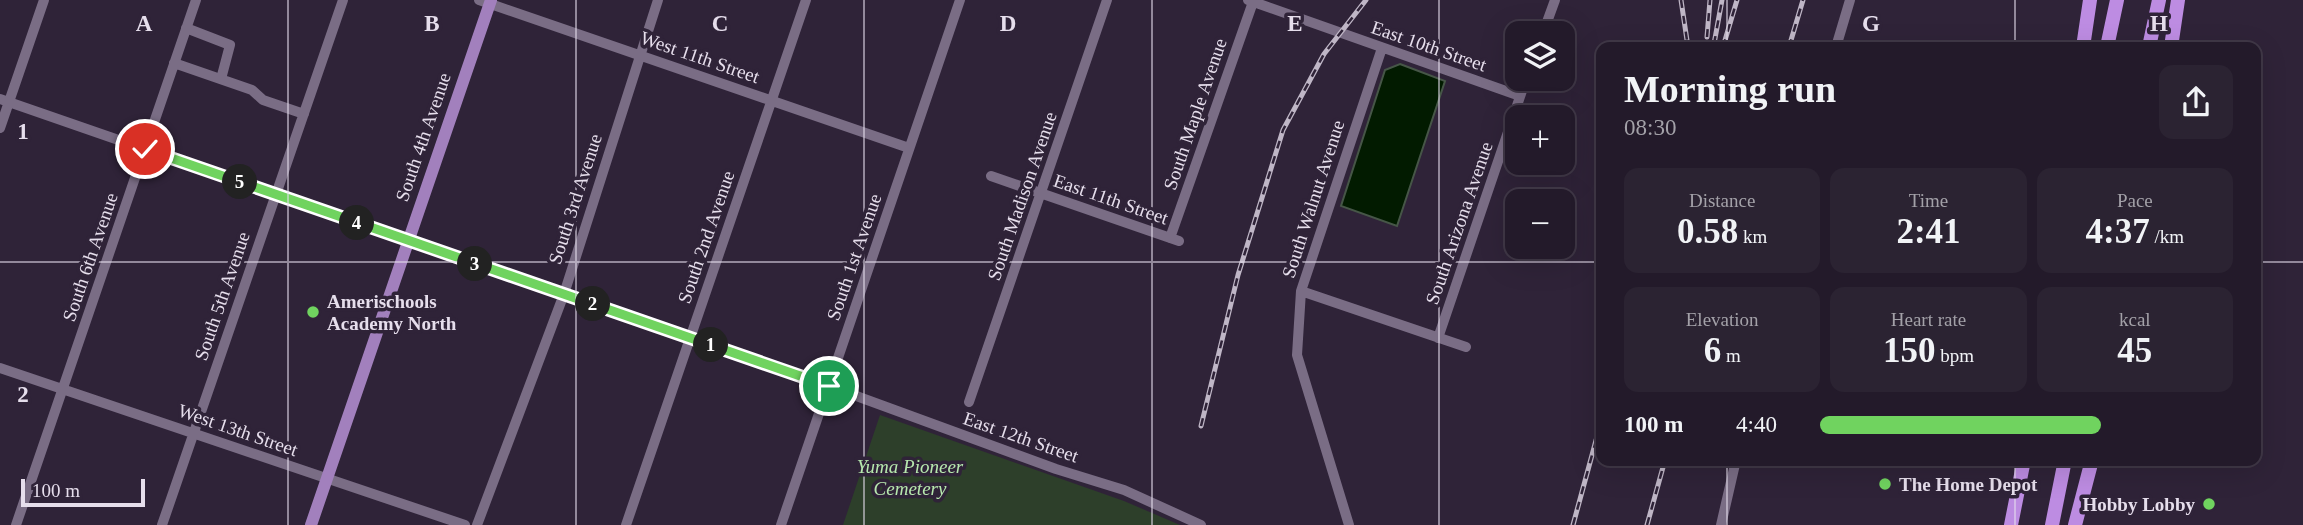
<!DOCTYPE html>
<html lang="en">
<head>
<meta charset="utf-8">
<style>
  :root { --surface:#231a2a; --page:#2b2332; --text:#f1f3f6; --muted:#a3a1a8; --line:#403847; --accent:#70d35f }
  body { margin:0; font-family:"Times New Roman",serif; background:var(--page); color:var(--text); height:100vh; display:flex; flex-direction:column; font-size:26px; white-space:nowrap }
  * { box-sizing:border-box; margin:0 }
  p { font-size:23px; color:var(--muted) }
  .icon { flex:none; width:38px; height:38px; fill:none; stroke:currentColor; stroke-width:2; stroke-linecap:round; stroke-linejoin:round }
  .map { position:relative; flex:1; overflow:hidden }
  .side { position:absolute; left:1596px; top:42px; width:665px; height:424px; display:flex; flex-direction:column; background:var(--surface); border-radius:14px; box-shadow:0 7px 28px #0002,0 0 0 2px var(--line) }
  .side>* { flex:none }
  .tools { position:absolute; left:1505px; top:21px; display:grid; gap:14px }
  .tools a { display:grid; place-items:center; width:70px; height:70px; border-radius:14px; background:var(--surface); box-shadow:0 7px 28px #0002,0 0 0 2px var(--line); font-size:35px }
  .scale { position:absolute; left:21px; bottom:18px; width:124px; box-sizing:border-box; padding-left:7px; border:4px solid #e6deec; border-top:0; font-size:19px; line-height:24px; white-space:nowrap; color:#e6deec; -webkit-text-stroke:5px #2f2338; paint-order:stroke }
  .pin { position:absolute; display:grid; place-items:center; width:60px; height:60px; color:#fff; margin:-30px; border:4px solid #fff; border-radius:50%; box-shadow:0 2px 7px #0007 }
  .km { position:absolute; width:35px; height:35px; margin:-18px; border-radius:50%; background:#222; color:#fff; font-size:19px; line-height:35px; text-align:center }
  .round { display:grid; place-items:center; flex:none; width:74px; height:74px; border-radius:14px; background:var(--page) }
  .headline { display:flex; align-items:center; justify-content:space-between; height:119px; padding:0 28px }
  h1 { font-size:38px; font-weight:700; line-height:52px }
  .figures { display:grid; grid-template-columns:repeat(3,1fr); gap:10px; height:119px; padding:7px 28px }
  .figures div { display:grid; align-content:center; border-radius:14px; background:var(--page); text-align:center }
  .figures b { font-size:35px; font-weight:700 }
  .figures small { font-size:19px; font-weight:400 }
  .figures p { font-size:19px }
  ul { padding:0 28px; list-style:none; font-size:23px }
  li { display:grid; grid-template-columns:112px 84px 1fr; align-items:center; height:52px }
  li i { height:18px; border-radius:9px; background:var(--accent) }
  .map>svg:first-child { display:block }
  .green { fill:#2d3f2a }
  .water { fill:#021b00; stroke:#465647; stroke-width:2 }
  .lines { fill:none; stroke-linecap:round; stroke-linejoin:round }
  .minor { stroke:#7a6d85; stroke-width:10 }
  .major { stroke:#a280bd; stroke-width:12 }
  .highway { stroke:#bd8ce2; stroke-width:14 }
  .rail-casing { stroke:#bfb6c6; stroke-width:5 }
  .rail { stroke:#2f2338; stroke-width:2.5; stroke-dasharray:8; stroke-linecap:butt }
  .route-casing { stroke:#fff; stroke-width:14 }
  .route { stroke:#70d35f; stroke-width:9 }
  .grid { fill:none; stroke:#e6deec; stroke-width:2; stroke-opacity:0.55 }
  .poi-dot { fill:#70d35f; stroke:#2f2338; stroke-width:2.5 }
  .labels { text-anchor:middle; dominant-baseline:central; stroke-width:7; stroke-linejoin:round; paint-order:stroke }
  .street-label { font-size:19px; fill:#e6deec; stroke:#2f2338 }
  .poi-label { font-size:19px; font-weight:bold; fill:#e6deec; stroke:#2f2338; text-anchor:start }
  .park-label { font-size:19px; font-style:italic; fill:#b7e8ae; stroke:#2f2338 }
  .grid-label { font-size:23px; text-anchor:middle; font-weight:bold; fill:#e6deec; stroke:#2f2338; stroke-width:7; stroke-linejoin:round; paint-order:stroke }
</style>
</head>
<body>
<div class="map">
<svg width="2303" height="525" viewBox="0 0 2303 525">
  <rect width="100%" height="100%" fill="#2f2338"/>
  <path class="green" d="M880,415l244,86 56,24h-337z"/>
  <path class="water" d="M1400,64l45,17 -48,145 -56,-20 44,-136z"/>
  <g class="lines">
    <path class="minor" d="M479,0l430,148
      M1248,0l272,96
      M186,28l44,17 -9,34
      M1543,33l12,-33
      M1836,47l14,-47
      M174,63l78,27 11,10 41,14
      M0,99l829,287 227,83 68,21 77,35
      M0,128l44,-128
      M991,176l188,65
      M1170,238l83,-236
      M1301,291l165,56
      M1438,338l88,-259
      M0,368l465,157
      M969,402l138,-402
      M16,525l180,-525
      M162,525l181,-525
      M477,525l87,-231 94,-294
      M626,525l180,-525
      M781,525l179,-525
      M1349,525l-52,-170 4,-64 81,-243
      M1721,525l15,-65"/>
    <path class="major" d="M311,525l180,-525"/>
    <path class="highway" d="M2083,47l7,-47
      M2107,47l10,-47
      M2149,47l10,-47
      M2171,47l7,-47
      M2011,525l13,-65
      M2052,525l13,-65
      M2075,525l17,-65"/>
    <defs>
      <path id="rail" d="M1681,0l7,47
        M1707,37l3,-37
        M1714,44l8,-44
        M1723,47l14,-47
        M1789,47l14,-47
        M1201,426l37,-151 45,-145 41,-76 42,-54
        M1573,525l28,-103
        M1647,525l18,-65"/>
    </defs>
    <use href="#rail" class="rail-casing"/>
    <use href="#rail" class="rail"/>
  </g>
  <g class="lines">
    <defs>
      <path id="route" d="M145,149l684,237"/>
    </defs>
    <use href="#route" class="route-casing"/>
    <use href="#route" class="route"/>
  </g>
  <path class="grid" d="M288,0v525M576,0v525M864,0v525M1152,0v525M1439,0v525M1727,0v47M2015,0v47M0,262h1601M2256,262h47M1727,460v65M2015,460v65"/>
  <g class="poi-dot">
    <circle cx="313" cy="312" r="7"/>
    <circle cx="1885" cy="484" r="7"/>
    <circle cx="2209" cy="504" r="7"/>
  </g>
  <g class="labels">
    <g class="street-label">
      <text transform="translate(1429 46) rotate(19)">East 10th Street</text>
      <text transform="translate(700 57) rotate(19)">West 11th Street</text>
      <text transform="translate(1195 114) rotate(-71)">South Maple Avenue</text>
      <text transform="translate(423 137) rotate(-71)">South 4th Avenue</text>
      <text transform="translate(1022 196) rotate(-71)">South Madison Avenue</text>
      <text transform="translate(575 199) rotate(-72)">South 3rd Avenue</text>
      <text transform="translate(1111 199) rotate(19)">East 11th Street</text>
      <text transform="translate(1313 199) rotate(-72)">South Walnut Avenue</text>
      <text transform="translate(1459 223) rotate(-71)">South Arizona Avenue</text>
      <text transform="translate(706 237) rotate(-71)">South 2nd Avenue</text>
      <text transform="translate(90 257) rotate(-71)">South 6th Avenue</text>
      <text transform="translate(854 257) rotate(-71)">South 1st Avenue</text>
      <text transform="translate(222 296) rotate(-71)">South 5th Avenue</text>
      <text transform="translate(238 430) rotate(19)">West 13th Street</text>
      <text transform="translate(1021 437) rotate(19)">East 12th Street</text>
    </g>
    <g class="poi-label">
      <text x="327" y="301">Amerischools<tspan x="327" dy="22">Academy North</tspan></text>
      <text x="1899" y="484">The Home Depot</text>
      <text x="2195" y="504" text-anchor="end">Hobby Lobby</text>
    </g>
    <g class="park-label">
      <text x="910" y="466">Yuma Pioneer<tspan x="910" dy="22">Cemetery</tspan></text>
    </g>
  </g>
  <g class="grid-label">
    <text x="144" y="31">A</text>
    <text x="432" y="31">B</text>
    <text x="720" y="31">C</text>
    <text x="1008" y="31">D</text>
    <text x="1295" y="31">E</text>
    <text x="1871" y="31">G</text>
    <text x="2159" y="31">H</text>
    <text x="23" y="139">1</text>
    <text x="23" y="402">2</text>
  </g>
</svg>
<div class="tools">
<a><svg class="icon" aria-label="layers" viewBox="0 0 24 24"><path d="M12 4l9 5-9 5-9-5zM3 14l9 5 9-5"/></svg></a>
<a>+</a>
<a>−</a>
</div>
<div class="scale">100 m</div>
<div class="pin" style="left:829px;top:386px;background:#1e9e55"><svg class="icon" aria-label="arrive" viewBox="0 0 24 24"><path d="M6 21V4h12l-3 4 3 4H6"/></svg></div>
<div class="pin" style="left:145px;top:149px;background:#d93025"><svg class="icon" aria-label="check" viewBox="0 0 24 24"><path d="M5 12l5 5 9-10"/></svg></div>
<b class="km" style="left:711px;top:345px">1</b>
<b class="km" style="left:593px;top:304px">2</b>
<b class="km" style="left:475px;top:264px">3</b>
<b class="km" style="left:357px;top:223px">4</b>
<b class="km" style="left:240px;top:182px">5</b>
<section class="side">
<div class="headline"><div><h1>Morning run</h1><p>08:30</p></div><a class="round"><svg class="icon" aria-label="share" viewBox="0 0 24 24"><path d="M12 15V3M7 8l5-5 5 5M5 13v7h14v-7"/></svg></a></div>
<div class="figures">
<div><p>Distance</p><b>0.58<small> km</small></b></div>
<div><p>Time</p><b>2:41</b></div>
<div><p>Pace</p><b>4:37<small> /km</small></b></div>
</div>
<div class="figures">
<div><p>Elevation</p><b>6<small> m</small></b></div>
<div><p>Heart rate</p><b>150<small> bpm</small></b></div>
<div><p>kcal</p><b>45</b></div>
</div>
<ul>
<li><b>100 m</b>4:40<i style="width:68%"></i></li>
</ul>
</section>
</div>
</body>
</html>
